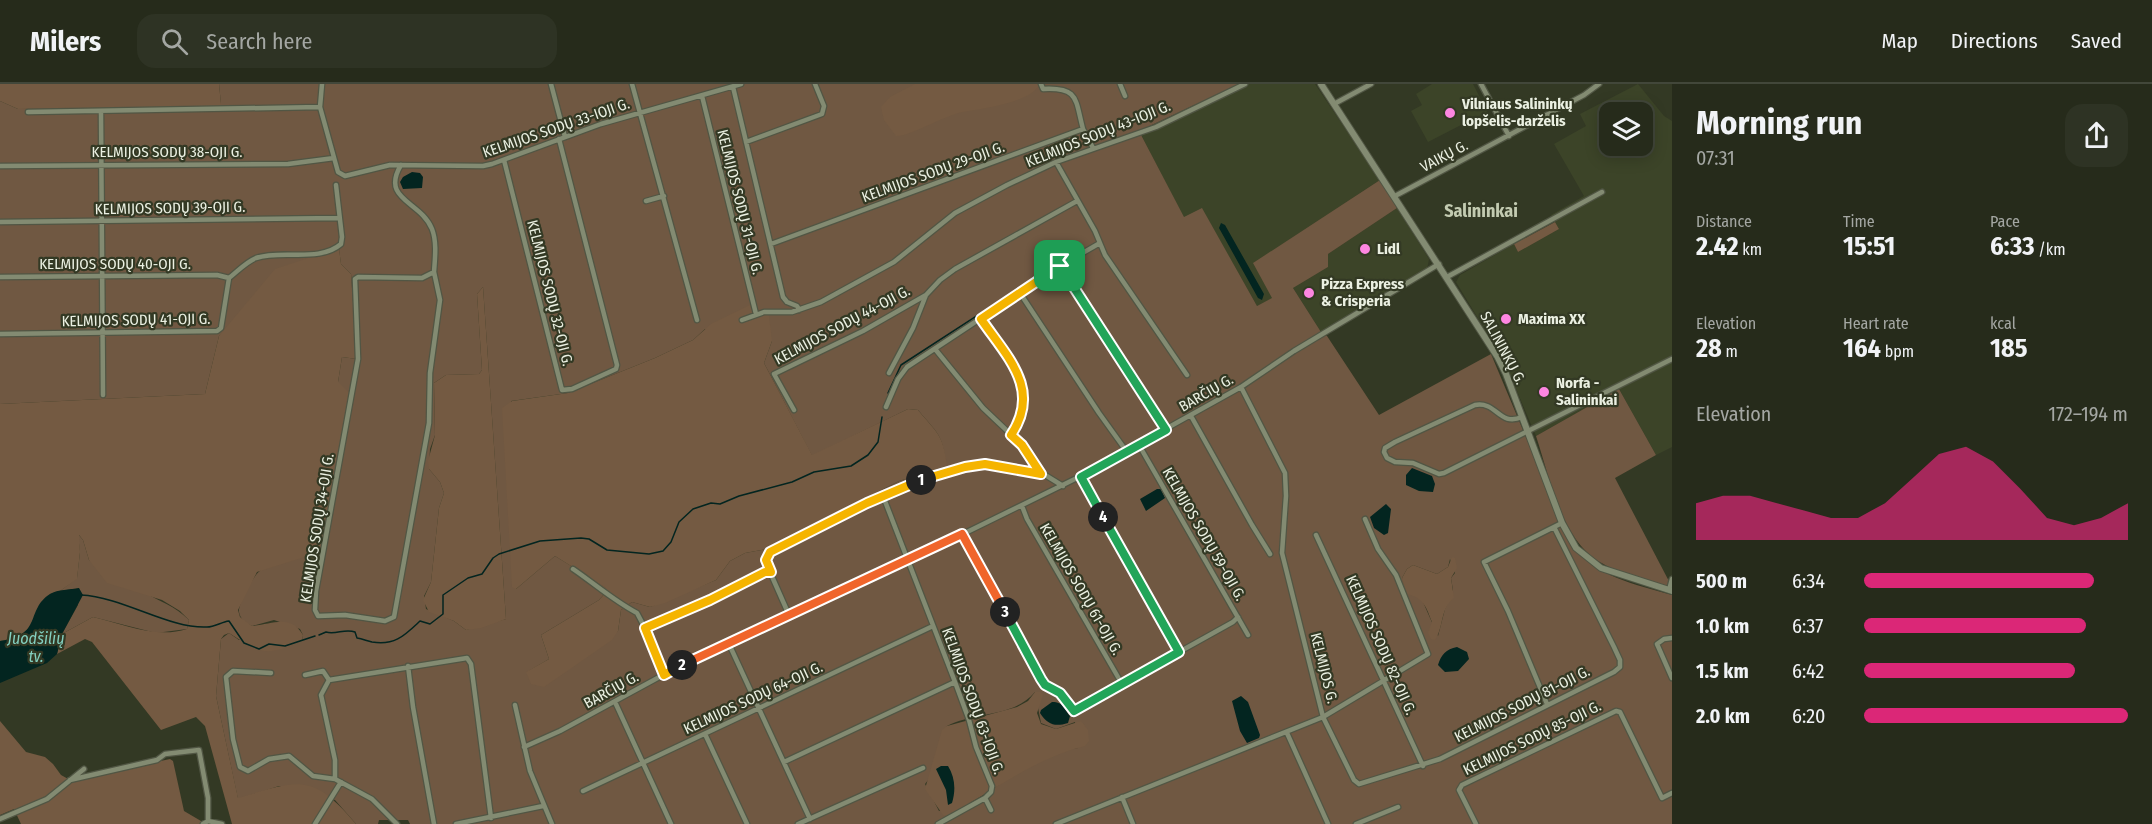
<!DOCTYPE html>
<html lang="en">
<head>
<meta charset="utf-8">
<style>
  :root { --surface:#262b1b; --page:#2e3324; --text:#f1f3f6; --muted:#a4a7a3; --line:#42473a; --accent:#db2777 }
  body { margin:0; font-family:"Fira Sans Condensed",sans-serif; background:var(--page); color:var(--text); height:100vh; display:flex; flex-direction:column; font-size:22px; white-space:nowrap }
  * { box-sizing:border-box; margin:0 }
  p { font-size:20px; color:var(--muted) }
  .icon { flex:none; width:33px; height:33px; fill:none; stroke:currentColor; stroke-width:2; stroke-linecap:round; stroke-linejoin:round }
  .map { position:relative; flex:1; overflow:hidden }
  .panel { display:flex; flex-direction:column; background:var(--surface); width:480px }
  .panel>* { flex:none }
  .fabs { position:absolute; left:1599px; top:18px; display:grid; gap:12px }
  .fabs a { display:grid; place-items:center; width:54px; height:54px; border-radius:12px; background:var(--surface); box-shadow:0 3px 15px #0003,0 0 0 2px var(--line); font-size:30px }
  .pin { position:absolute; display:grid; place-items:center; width:51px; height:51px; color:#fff; margin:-26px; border-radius:12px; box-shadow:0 3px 9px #0006 }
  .km { position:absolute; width:30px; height:30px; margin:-15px; border-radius:50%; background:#222; color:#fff; font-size:16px; line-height:30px; text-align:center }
  .round { display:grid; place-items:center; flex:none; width:63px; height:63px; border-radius:18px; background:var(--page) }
  .summary { display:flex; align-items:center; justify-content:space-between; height:102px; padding:0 24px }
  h1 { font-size:33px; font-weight:700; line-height:45px }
  .metrics { display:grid; grid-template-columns:repeat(3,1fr); gap:9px; height:102px; padding:6px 24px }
  .metrics div { display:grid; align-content:center }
  .metrics b { font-size:26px; font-weight:700 }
  .metrics small { font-size:16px; font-weight:400 }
  .metrics p { font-size:16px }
  .chart { height:168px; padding:12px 24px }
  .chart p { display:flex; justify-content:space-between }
  .chart svg { width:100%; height:108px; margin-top:6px; fill:var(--accent); opacity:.7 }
  ul { padding:0 24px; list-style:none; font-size:20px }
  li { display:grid; grid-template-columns:96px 72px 1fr; align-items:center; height:45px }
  li i { height:15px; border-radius:8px; background:var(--accent) }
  header { display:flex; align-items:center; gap:36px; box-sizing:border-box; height:84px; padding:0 30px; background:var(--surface); border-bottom:2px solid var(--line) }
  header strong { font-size:28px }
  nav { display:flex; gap:33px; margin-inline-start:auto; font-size:21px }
  .search { width:420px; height:54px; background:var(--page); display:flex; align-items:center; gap:15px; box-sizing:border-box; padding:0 21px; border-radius:18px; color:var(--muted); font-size:22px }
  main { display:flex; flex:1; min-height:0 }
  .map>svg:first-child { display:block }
  .built { fill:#3c4428; fill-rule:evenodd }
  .green { fill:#705842; fill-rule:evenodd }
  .forest { fill:#745a42 }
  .water { fill:#032520 }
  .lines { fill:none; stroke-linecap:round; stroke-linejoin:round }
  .stream { stroke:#032520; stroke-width:1.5 }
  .minor-casing { stroke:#515644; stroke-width:7 }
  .secondary-casing { stroke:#515644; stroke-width:8 }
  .minor { stroke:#838b72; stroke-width:4.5 }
  .secondary { stroke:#838b72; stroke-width:6 }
  .split-1-casing { stroke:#fff; stroke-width:12 }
  .split-2-casing { stroke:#fff; stroke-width:12 }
  .split-3-casing { stroke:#fff; stroke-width:12 }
  .split-4-casing { stroke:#fff; stroke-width:12 }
  .split-5-casing { stroke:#fff; stroke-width:12 }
  .split-1 { stroke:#f5b400; stroke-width:8 }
  .split-2 { stroke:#f5b400; stroke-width:8 }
  .split-3 { stroke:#f0652b; stroke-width:8 }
  .split-4 { stroke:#22a559; stroke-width:8 }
  .split-5 { stroke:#22a559; stroke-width:8 }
  .poi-dot { fill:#fd86e1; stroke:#333924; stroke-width:2 }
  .labels { text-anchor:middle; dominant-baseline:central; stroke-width:4.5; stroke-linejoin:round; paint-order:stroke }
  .poi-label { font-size:15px; font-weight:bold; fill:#ebf0e2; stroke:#333924; text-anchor:start }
  .street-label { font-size:15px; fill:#ebf0e2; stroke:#333924 }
  .water-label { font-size:16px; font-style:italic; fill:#83d0c0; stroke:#333924 }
  .quarter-label { font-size:18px; font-weight:bold; fill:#c3cbb1; stroke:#333924 }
</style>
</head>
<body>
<header>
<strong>Milers</strong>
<div class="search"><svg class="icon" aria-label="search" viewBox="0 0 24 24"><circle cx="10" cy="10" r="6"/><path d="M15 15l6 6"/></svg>Search here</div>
<nav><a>Map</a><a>Directions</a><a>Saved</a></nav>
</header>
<main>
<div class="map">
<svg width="1672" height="740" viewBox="0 0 1672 740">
  <rect width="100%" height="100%" fill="#333924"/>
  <path class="built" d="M1239,0h76l65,96 -126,83 19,35 -16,8 -55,-97 -18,9 -45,-87z
    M1432,0h41l16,31 -4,5 -2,-2 -20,10 -2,-3 -33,17 -17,-31 11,-6 -6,-11z
    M1638,0l26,32 8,5v326l-16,8 -37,-66 -83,47 -31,-73 -49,-81 4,-7 54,-31 4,8 41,-23 -8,-14 33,-19 -30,-52 32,-18 -6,-12zM1610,28h32v34h-32z
    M1397,124l32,51 -2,10 -106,63 -28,-44 35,-21v-13z"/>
  <path class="green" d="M219,0h1020l-100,47 45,86 18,-9 55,98 15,-8 -19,-35 127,-83 17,28 -69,46v13l-35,21 28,44 -1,1 7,3 52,79 112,-61 80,190c25,33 63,40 101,51v229h-1262l-2,-4h-29l-1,4h-22l-21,-24 -56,-14 -41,13 -22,-103 5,-57 8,-6 10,7 63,1 1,-6 -3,-6 -26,-9 -22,6c-6,-3 -12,-7 -13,-14 -1,-8 15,-38 22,-42l77,-188 4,-25 15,2 -6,-85 -10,-10 -2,-15 -120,87 -14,58 -205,10v-303l18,8 203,-5zM483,203l23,332 -40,11 -12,-9 -28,-12 -2,-13 7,-14 8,-74 5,-15 -4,-11 -11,-13 1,-20 5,-14 -1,-52 12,-8 33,-1 3,-4 -5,-76zM705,245l67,12 -8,22 48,93 96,-47 10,1c20,24 25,24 28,56l-47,15 -133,68 -21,4 -15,8 -14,19 -66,27 -18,-5 -11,8 -3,21 -91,41 22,-13 -8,-24 58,-35 8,-9v-3l-52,-32 -39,33 -5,-188 57,-8 87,-35 38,-18zM1450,475l5,14 -4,5 2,12 -8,19 -7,27 -15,-34 -21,-24 5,-9 6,-4 24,9 11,-7zM1035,608l6,31 15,6 19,-7 3,26c-27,1 -73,32 -95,48 -11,8 -31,11 -44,15l-14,-27 4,-5 18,-53c28,-15 66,-8 88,-34z
    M1619,305l37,66 -41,23 57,109c-24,-7 -52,-12 -74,-26 -37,-23 -49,-86 -62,-125z
    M78,450l5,6 6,20c17,11 34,22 52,31 18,10 34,15 48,29l-2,9 -31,4 -63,-16 -31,17 16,-29 1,-17 -19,3 17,-13 3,-26z"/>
  <path class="forest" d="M0,0h219l2,20 -3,3 -200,2 -18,-8z
    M915,0h123l1,1c-9,18 -59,24 -77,27 -19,4 -53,25 -66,24l-12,-16 -3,-13 9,-10z
    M1555,138l4,7 -41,23 -4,-8z
    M339,164l2,16 10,10 6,85 -15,-2 -4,25 12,12 -27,146 -5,11 -4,3 -57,18 -19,38 2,7 12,9c19,-1 38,-13 51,9l-1,6c-37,16 -40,13 -73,-8l-5,2 -3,4 -5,57 22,102c61,-18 74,-26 118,26h-124l-27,-98 -9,-9 -35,13 -69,-88 -7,-3 -28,15 5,-20 31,-17c31,7 63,22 94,12l2,-9 -9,-9 -18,-11 -55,-17 -18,-23 -6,-20 -4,-5 1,17 -3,27 -17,12 -10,3c-14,24 -19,43 -50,47v-237l205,-10 14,-58 56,-67z
    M483,203l23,332 -25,9 -15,2 -12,-9 -25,-9 -6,-12 8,-18 8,-74 5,-15 -4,-11 -11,-13 -1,-8 7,-26 -1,-52 12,-8 33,-1 3,-4 -5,-76z
    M750,221l6,11 12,-3 1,3 3,25 -8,22 48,92 96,-46 10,1c20,24 25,24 29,56l-48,15 -133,68 -21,4 -15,8 -14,19 -51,23 -15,4 -18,-5 -11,8 -3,21 -6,9 -68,47 -13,-3 -5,-12 23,-13 -8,-24 58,-35 8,-9 -1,-3 -51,-32 -39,33 -4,-2 -10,-179 10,-7 56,-8 87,-35 38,-18 18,-16z
    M1452,473l3,1 2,10 -6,10 3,20c-14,10 -10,29 -19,42l-4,-1 -3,-6 4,-11c-6,-15 -8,-24 -25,-28l-5,-16 5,-9 6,-4 24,9 11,-7z
    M1035,608h5l3,3 -6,18 4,11 15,5 25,-8 7,9 1,11 -4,5c-53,13 -92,46 -139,70l-3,-1 -18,-26 17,-59 5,-4 70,-19 11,-6z
    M0,637l26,31 19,5 8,7 8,11 9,5 100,-21 3,2 11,50 17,10 10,3h-190l-7,-15 -14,6z"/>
  <path class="water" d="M412,88l8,1 3,4 -1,11 -19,1 -3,-7 3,-5z
    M1221,139l4,2 39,69 -2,6 -4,-2 -39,-70z
    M1412,384l20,8 3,8 -2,8 -14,-1 -13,-6v-10z
    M1157,405h4l4,9 -19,13 -6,-12z
    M1386,420l5,5 -3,24 -4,2 -10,-7 -4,-11z
    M79,504l4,7 -21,39 -5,20 -10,9 -47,20v-42c43,-5 25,-31 50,-47 8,-5 20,-4 29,-6z
    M1457,563l10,5 2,7 -11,12 -13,1 -7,-7c3,-10 8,-16 19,-18z
    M1241,612l7,6 12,33 -1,3 -12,5 -7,-12 -8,-30z
    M1052,618c12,0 12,7 18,14l-2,7c-13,4 -20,2 -28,-10l1,-3z
    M941,682h7c7,11 8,24 4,37l-4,2 -2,-15 -10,-21z"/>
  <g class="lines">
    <path class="stream" d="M888,309l13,-28 142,-92
      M81,511c42,2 88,34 126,32 8,0 14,-5 22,-6l15,22 15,6 10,-5 16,2 30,-10
      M319,551l7,-3c10,3 19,-4 29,0l2,6c6,1 10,3 15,4 23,4 33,-7 48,-21l10,3 13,-10v-19l25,-17 14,-4 11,-16 6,-4 41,-13 41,-3 8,1 18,11 42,4 14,-3 8,-9 8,-20 14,-13 18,-6 9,1 19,-8 53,-14 22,-10 37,-6 17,-11 10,-13 4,-25"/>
    <defs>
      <path id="minor" d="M322,0l-2,23 18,65 7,4 45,-11 93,1 9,-2 109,-40 140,-40
        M551,0l14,53
        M632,0l65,236
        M1041,0l2,5c36,-2 32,10 40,40
        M1120,0l5,12
        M1481,0l28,52
        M733,3l50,210 4,5 10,4 2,4
        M702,12l54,218
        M1334,20l37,-20
        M28,28l292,-5
        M101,28l2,283
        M746,58l76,-28 2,-8 -9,-22
        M504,76l58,230 10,-1 44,-20 1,-4 -58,-226
        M1056,78l39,69 10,24 82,120
        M401,81c-21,35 20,36 31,64 5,13 3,29 2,43l-12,6 -64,-1 -3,2 3,80 -42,232 -1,19 3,6 27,-1 40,6 9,-4 35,-194 1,-50 10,-73 -6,-28
        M0,82l288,-2 46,-6
        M1395,112l189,-101 15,-11
        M646,117l18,-5
        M0,138l339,-4
        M771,160l312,-115 10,19
        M1060,182l106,164
        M0,193l217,-2 12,3
        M1447,193l155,-85
        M1020,209l79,120 28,39
        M981,235c26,39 61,70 30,116
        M742,236l22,-8h28l29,-10 73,-40 61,-49 52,-28 49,-23 100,-35 89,-43
        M0,250l217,-3 4,-3 8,-50c9,-7 17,-16 27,-20 26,-9 63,5 85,-14l1,-7 -6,-52
        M935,265l48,59 39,37 15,25 26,16
        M889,289l24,-45 13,-33
        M886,323l12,-28 9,-12 153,-101 40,-23
        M794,326l-20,-36 89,-43 63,-36 14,-15 15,-11 122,-68
        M1191,332l61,109 18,29
        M1522,333c-23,10 -25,-16 -47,-12l-80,37 -10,6 -1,4 3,6 8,4 18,1 26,11 5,-1 228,-114
        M1139,361l109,190
        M1081,392l98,176
        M883,412c28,-13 70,-32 102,-32 19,0 37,7 55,10
        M1022,422l5,13 95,165
        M1365,435l13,30 18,26 32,79 -105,63 31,63 5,4 81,-25 174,-87 6,-5v-7l-6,-13 -60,-120
        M962,450l79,145 4,6 15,8 13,18 160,-89 5,-5
        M1316,451l107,231
        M573,485c22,15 41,32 64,44l8,15 64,-28 55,-28h6l-4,-12 4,-8 113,-56 72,186 14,38 7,27 16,39 -1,6 -6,6 -47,26
        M770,488l19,43
        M1669,506l3,-11
        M645,544l19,47
        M1672,554l-8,1 -7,5 15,34
        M729,560l81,175
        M408,582l5,41 21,117
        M271,589l-38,-2 -7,6 7,62 7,28 8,4 21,-12 20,-3 24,20 22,3
        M305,591l18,-4 6,9 -8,15 14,65v19l37,20 25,25
        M329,596l138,-22 4,6 20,154
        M615,618l56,122
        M1547,620l-39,-93 -24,-49 78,-39
        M515,621l15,66 22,53
        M1287,649l41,91
        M705,650l42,90
        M524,663l36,-16 127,-69 221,-101 173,-85 160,-89 53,-36 145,-87
        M784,678l171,-80
        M70,696l87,-20 8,-6 34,-4 9,48v23
        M583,707l350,-165
        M1122,713l11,27
        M985,714l6,12
        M0,735l47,-20 37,-30
        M203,740l5,-3 14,3
        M315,740l26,-42
        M456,740l87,-18
        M798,740l125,-56
        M1056,740l267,-107 -41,-164 4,-57 -1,-23 -44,-86
        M1356,740l42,-17
        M1476,740l-17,-34 3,-5 154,-74 4,1 42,86 10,-5"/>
      <path id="secondary" d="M1321,0l176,272 9,18 56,149 14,25 25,20 71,23"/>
    </defs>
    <use href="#minor" class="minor-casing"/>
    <use href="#secondary" class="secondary-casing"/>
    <use href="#minor" class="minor"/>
    <use href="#secondary" class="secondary"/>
  </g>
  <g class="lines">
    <defs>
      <path id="split-1" d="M921,396l44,-13 20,-3 56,10 -19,-29 -11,-10c31,-46 -4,-78 -30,-116l79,-53"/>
      <path id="split-2" d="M682,581l-18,10 -19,-47 65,-28 55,-28h6l-5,-12 4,-8 97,-49 54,-23"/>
      <path id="split-3" d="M682,581l280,-131 43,78"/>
      <path id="split-4" d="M1005,528l36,67 4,6 15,8 14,18 105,-59 -76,-135"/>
      <path id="split-5" d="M1060,182l106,164 -85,47 22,40"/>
    </defs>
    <use href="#split-1" class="split-1-casing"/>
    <use href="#split-2" class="split-2-casing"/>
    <use href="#split-3" class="split-3-casing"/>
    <use href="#split-4" class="split-4-casing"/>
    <use href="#split-5" class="split-5-casing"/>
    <use href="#split-1" class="split-1"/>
    <use href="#split-2" class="split-2"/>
    <use href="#split-3" class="split-3"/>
    <use href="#split-4" class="split-4"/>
    <use href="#split-5" class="split-5"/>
  </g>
  <g class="poi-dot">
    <circle cx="1450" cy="29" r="6"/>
    <circle cx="1365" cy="165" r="6"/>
    <circle cx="1309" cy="209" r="6"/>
    <circle cx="1506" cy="235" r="6"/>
    <circle cx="1544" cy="308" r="6"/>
  </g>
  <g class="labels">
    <g class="poi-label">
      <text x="1462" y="20">Vilniaus Salininkų<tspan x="1462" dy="17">lopšelis-darželis</tspan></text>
      <text x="1377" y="165">Lidl</text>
      <text x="1321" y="200">Pizza Express<tspan x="1321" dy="17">&amp; Crisperia</tspan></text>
      <text x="1518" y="235">Maxima XX</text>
      <text x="1556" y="299">Norfa -<tspan x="1556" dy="17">Salininkai</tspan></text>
    </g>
    <g class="street-label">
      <text transform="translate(556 44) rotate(-19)">KELMIJOS SODŲ 33-IOJI G.</text>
      <text transform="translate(1098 50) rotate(-22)">KELMIJOS SODŲ 43-IOJI G.</text>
      <text x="167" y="68">KELMIJOS SODŲ 38-OJI G.</text>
      <text transform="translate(1444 72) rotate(-28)">VAIKŲ G.</text>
      <text transform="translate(933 88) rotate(-20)">KELMIJOS SODŲ 29-OJI G.</text>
      <text transform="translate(740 118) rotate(76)">KELMIJOS SODŲ 31-OJI G.</text>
      <text transform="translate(170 124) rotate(-1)">KELMIJOS SODŲ 39-OJI G.</text>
      <text x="115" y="180">KELMIJOS SODŲ 40-OJI G.</text>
      <text transform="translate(550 209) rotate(76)">KELMIJOS SODŲ 32-OJI G.</text>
      <text transform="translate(136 236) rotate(-1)">KELMIJOS SODŲ 41-OJI G.</text>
      <text transform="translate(842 241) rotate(-28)">KELMIJOS SODŲ 44-OJI G.</text>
      <text transform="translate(1503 264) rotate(62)">SALININKŲ G.</text>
      <text transform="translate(1206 309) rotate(-30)">BARČIŲ G.</text>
      <text transform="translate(317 444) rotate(-81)">KELMIJOS SODŲ 34-OJI G.</text>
      <text transform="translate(1204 450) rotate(60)">KELMIJOS SODŲ 59-OJI G.</text>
      <text transform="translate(1081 505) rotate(60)">KELMIJOS SODŲ 61-OJI G.</text>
      <text transform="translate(1381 561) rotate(66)">KELMIJOS SODŲ 82-OJI G.</text>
      <text transform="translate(1324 584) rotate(76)">KELMIJOS G.</text>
      <text transform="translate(611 606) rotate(-29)">BARČIŲ G.</text>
      <text transform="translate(753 614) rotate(-25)">KELMIJOS SODŲ 64-OJI G.</text>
      <text transform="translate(973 617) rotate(70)">KELMIJOS SODŲ 63-IOJI G.</text>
      <text transform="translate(1522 620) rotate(-27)">KELMIJOS SODŲ 81-OJI G.</text>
      <text transform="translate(1532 654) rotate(-26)">KELMIJOS SODŲ 85-OJI G.</text>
    </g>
    <g class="water-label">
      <text x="36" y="554">Juodšilių<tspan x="36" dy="18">tv.</tspan></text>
    </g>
    <g class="quarter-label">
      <text x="1481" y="127">Salininkai</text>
    </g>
  </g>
</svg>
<div class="fabs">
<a><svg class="icon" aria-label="layers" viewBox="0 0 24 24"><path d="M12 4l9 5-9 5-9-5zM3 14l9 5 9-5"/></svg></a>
</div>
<div class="pin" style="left:1060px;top:182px;background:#1e9e55"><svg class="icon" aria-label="arrive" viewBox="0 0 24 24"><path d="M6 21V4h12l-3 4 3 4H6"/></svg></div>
<b class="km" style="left:921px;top:396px">1</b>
<b class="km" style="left:682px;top:581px">2</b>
<b class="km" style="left:1005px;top:528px">3</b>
<b class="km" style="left:1103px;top:433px">4</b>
</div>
<section class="panel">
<div class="summary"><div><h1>Morning run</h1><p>07:31</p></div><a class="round"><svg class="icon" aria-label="share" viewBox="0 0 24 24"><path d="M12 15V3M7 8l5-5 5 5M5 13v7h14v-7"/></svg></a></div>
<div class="metrics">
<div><p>Distance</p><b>2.42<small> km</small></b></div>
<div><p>Time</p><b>15:51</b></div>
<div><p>Pace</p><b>6:33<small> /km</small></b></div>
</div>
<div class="metrics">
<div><p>Elevation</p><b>28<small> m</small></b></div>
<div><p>Heart rate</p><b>164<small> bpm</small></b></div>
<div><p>kcal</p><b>185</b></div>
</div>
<div class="chart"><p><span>Elevation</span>172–194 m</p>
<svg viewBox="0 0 160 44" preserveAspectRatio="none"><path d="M0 44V29L10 26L20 26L30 29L40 32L50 35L60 35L70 29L80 19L90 9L100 6L110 12L120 23L130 35L140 38L150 35L160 29V44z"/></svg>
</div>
<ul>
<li><b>500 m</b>6:34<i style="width:87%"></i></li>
<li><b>1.0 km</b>6:37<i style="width:84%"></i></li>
<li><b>1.5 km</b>6:42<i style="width:80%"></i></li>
<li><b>2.0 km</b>6:20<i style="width:100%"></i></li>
</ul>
</section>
</main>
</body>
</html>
